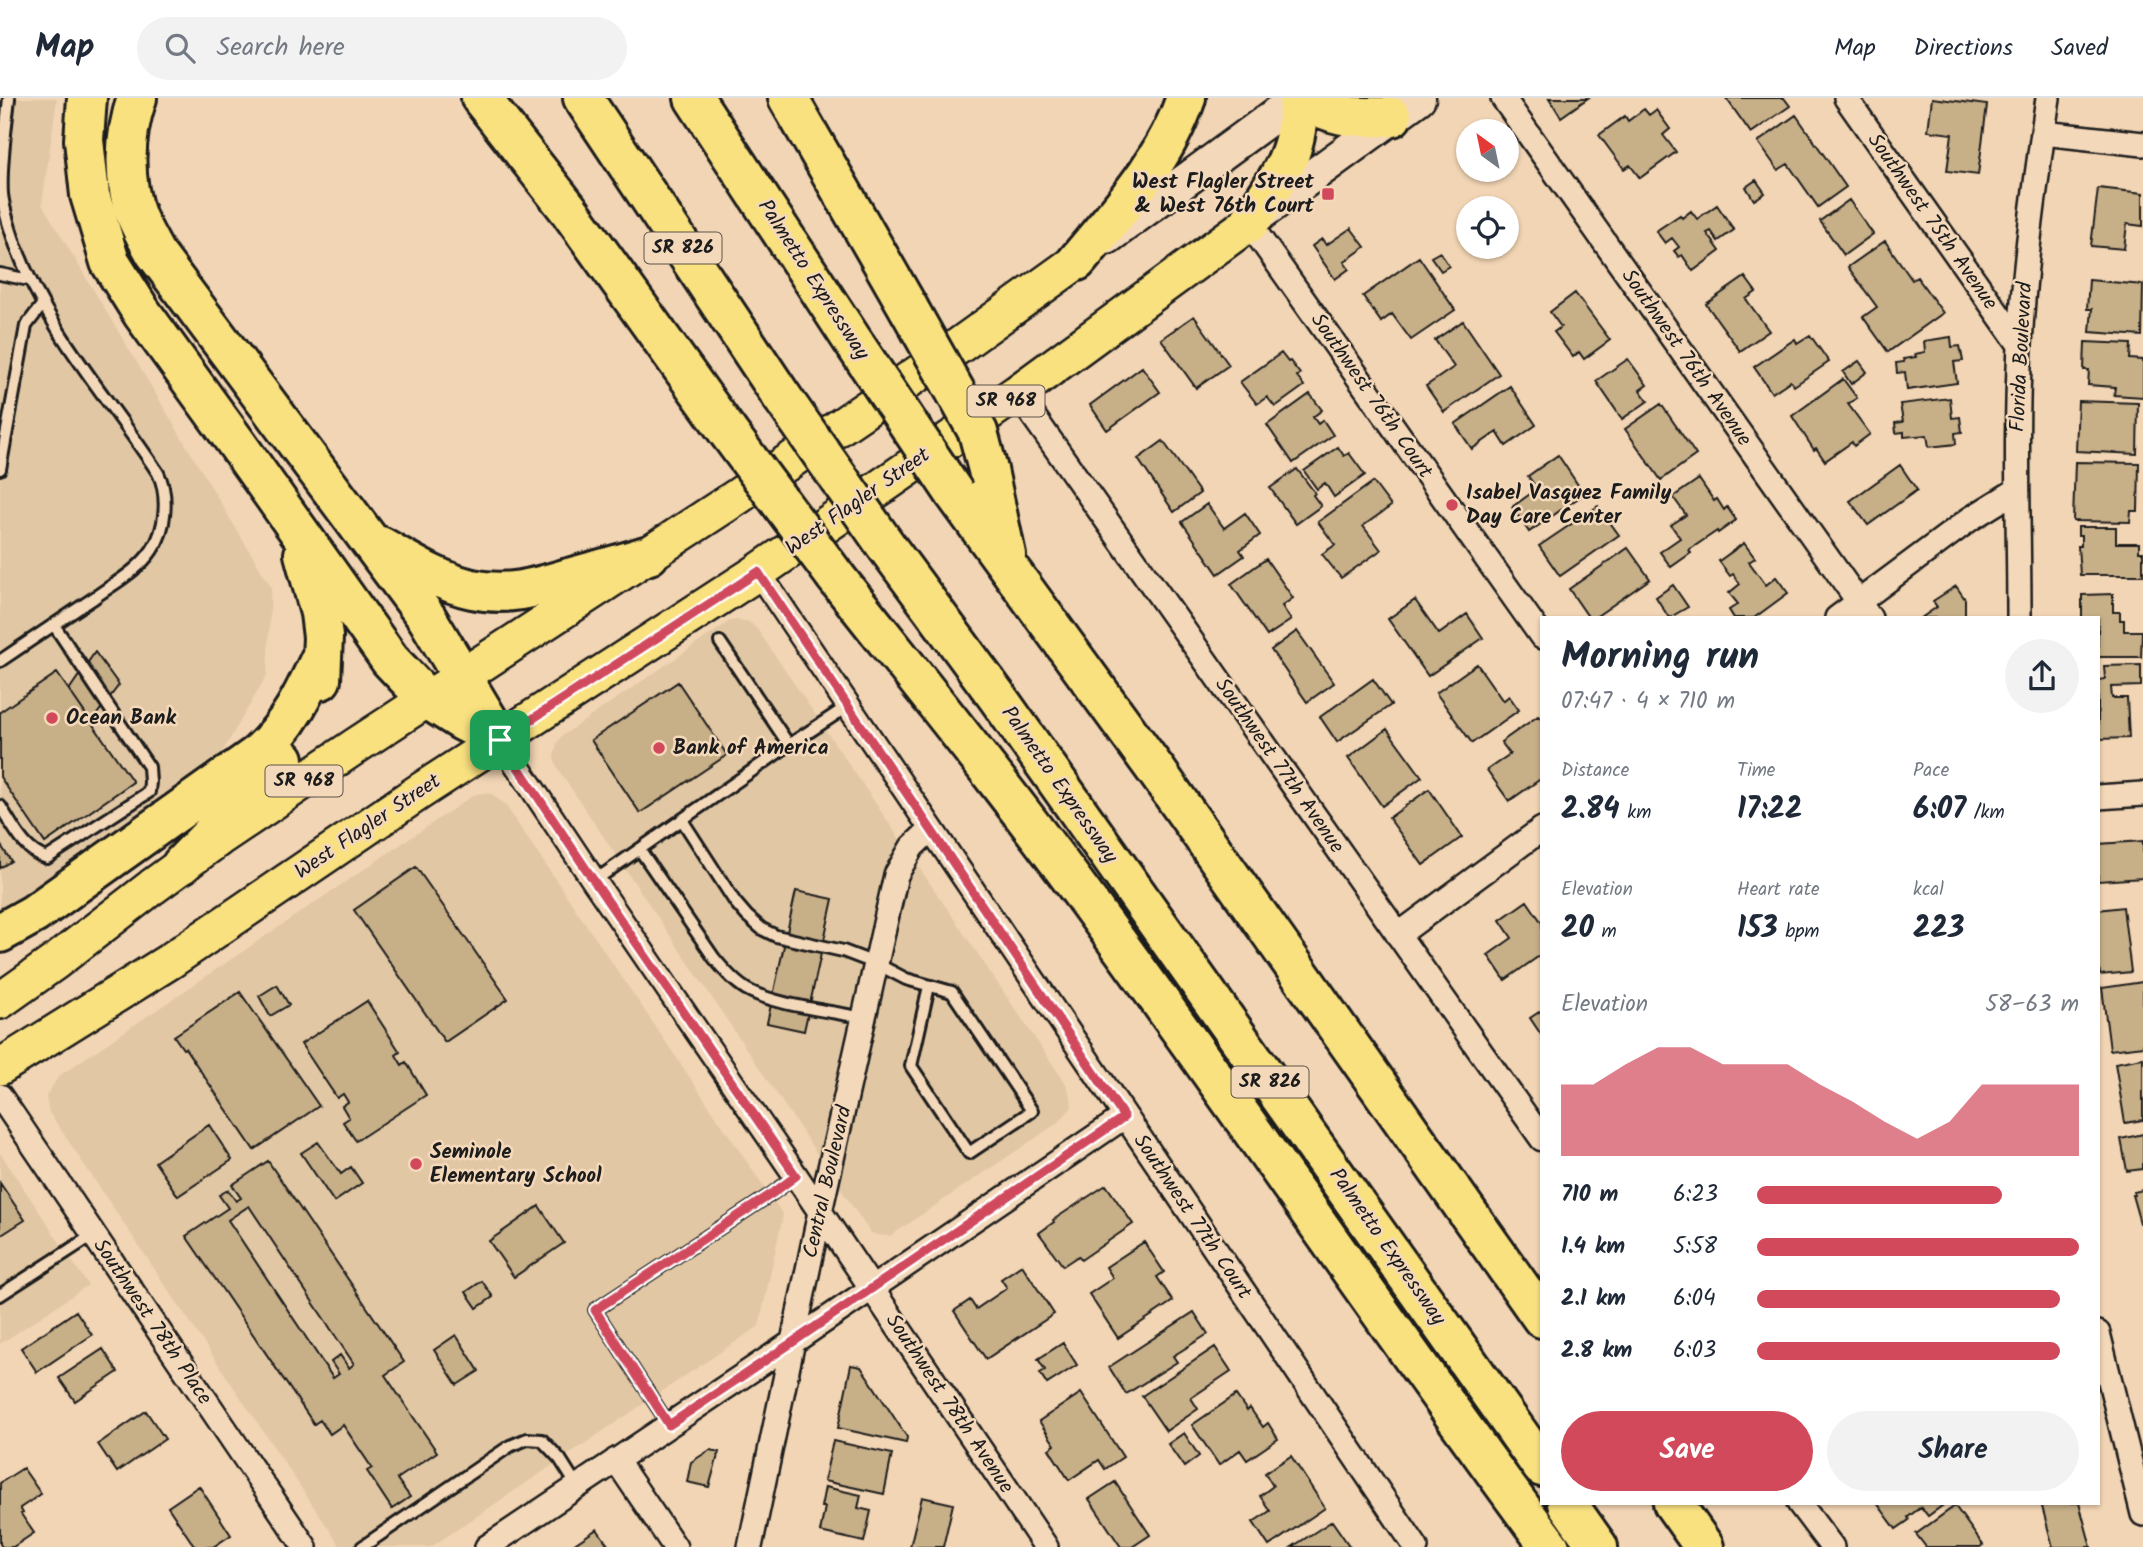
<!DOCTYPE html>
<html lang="en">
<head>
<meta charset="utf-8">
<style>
  :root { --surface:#fff; --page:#f2f2f3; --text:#1f2937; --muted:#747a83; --line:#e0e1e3; --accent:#d1495b }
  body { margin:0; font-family:Kalam,sans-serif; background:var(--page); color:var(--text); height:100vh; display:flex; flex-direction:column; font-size:26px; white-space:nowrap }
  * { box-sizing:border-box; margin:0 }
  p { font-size:23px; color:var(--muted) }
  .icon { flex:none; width:38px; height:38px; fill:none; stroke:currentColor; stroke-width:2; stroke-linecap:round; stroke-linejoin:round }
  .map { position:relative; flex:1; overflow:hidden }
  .side { position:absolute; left:1540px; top:518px; width:560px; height:889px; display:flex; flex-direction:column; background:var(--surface); border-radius:0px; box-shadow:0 2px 5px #0004 }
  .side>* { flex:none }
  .needle { width:46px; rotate:327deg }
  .controls { position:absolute; left:1456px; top:21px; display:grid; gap:14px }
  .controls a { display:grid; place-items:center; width:63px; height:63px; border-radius:50%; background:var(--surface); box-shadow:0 2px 5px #0004; font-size:35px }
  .pin { position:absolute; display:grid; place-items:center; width:60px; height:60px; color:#fff; margin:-30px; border-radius:14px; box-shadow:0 4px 10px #0006 }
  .round { display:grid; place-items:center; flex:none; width:74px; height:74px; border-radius:37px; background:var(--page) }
  .summary { display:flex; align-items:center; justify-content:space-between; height:119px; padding:0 21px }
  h1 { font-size:38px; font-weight:700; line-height:52px }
  .figures { display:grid; grid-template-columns:repeat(3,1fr); gap:10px; height:119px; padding:7px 21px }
  .figures div { display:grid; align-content:center }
  .figures b { font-size:30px; font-weight:700 }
  .figures small { font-size:19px; font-weight:400 }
  .figures p { font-size:19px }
  .chart { height:196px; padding:14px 21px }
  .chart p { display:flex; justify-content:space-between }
  .chart svg { width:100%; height:126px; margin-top:7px; fill:var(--accent); opacity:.7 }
  .action { display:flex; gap:14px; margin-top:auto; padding:14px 21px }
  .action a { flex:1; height:80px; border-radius:42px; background:var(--accent); color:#fff; font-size:28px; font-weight:700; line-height:80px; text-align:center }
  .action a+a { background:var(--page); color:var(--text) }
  ul { padding:0 21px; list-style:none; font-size:23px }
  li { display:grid; grid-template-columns:112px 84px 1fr; align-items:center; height:52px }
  li i { height:18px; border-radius:9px; background:var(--accent) }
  header { display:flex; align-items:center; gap:42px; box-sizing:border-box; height:98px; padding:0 35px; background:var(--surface); border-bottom:2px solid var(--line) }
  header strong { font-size:33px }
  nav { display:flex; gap:38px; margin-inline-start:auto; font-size:24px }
  .search { width:490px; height:63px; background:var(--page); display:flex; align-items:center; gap:18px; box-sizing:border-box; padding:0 24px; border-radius:38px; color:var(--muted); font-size:26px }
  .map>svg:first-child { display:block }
  .built { fill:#e1c7a4 }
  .building { fill:#c7af88; stroke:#1c1c1c; stroke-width:2; fill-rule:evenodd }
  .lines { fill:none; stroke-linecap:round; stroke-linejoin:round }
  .lane-casing { stroke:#1c1c1c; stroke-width:16 }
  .street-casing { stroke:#1c1c1c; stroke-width:28 }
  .secondary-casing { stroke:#1c1c1c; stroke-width:37 }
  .primary-casing { stroke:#1c1c1c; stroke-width:40 }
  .highway-casing { stroke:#1c1c1c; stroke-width:44 }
  .lane { stroke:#f4d8ba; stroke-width:10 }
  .street { stroke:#f4d8ba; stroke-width:23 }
  .secondary { stroke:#f4d8ba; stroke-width:32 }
  .primary { stroke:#fae180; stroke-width:35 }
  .highway { stroke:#fae180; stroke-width:38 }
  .highway-bridge-casing { stroke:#1c1c1c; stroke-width:44; stroke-linecap:butt }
  .highway-bridge { stroke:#fae180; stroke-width:38 }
  .route-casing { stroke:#fff; stroke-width:14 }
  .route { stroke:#d1495b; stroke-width:9 }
  .poi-dot { fill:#d1495b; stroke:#f4d8ba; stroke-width:2.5 }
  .labels { text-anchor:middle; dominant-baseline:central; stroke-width:5; stroke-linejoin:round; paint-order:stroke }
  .shield { fill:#f4d8ba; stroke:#5d544b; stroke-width:2 }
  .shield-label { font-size:19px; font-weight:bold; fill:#1c1c1c }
  .poi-label { font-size:21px; font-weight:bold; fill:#1c1c1c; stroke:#f4d8ba; text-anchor:start }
  .street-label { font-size:21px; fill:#1c1c1c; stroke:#f4d8ba }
</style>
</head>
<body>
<header>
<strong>Map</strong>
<div class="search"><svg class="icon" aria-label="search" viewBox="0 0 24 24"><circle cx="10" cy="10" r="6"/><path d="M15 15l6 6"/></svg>Search here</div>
<nav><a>Map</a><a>Directions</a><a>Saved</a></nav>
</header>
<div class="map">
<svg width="2143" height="1449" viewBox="0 0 2143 1449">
  <rect width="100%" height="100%" fill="#f2d5b4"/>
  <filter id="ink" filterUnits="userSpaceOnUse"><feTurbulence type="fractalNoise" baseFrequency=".0143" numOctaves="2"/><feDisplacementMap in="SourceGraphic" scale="14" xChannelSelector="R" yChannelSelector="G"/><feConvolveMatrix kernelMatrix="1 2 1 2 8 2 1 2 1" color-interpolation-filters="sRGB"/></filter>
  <g filter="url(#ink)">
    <path class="built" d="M0,0h57l-15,106 229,383 -4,88 -64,110 -203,141z
      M739,522l10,2 8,7 309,455 5,14 1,9 -13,15 -169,114 -14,-1 -6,-3 -9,-13 -303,-450 -4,-11 3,-15 5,-7 168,-115z
      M485,695l7,1 13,11 278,410 -24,111 -328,221h-90l-292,-435 -3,-16 13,-20 409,-277 8,-5z
      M0,1055l88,132 -88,59z"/>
    <path class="building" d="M1549,0h39l-27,19z
      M1726,0h58l6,8 -39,27z
      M1932,0l55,7 -9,70 -31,-4 5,-37 -24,-3z
      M1644,11l5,6 7,-5 14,19 -7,6 13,17 -36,26 -10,-13 -6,4 -25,-34 26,-19 3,5z
      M1796,17l50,72 -28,20 -30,-43 -10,6 -20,-28z
      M1756,82l9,13 -11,7 -8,-13z
      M2098,90l45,5v33l-16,-2 -3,25 -33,-3z
      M1849,102l24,34 -29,21 -24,-34z
      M1717,107l17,25 -16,11 -7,-10 -4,2 13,18 -27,20 -11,-16 -3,2 -5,-6 5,-4 -7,-9 -7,5 -9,-12 24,-16 2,3 9,-7 6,8z
      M1351,130l14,19 -21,15 5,7 -14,10 -23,-33 10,-7 4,6z
      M1885,143l27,39 5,-3 26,36 -55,39 -25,-35 14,-10 -29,-40z
      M1440,154l9,14 -8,5 -10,-14z
      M1419,159l36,53 -44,30 -19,-26 -11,8 -18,-26z
      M1745,179l11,15 -10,7 23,32 -29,20 -34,-47z
      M2089,182l54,5 -1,51 -52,-4 2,-23h-5z
      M1575,195l35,47 -26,19 -5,-7 -6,5 -19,-25 7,-5 -11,-15z
      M1194,218l35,49 -33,23 -35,-49z
      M1463,223l36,53 -55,38 -18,-26 28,-19 -19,-27z
      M1810,237l19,27 -35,24 -4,-5 -18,12 -18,-26 41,-28 2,4z
      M1951,239l1,10 8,-1 3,15 -9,1 3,21 -50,7 -2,-18 -8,1 -1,-10 8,-1 -1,-3 13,-2 -1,-3 10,-2 -1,-11z
      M2085,244l46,2 -1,15 13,1v37l-29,-2 1,-8 -27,-2 1,-15h-5z
      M1281,255l7,9 2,-1 10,13 -3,2 7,10 -29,21 -8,-10 -10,7 -17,-22z
      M1628,261l19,26 -7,5 8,11 -26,18 -26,-38z
      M1859,263l8,11 -16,12 -8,-12z
      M1142,269l18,25 -53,38 -17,-25z
      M1843,281l14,19 -9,6 22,30 -16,12 -2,-4 -27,19 -9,-13 -2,2 -22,-34z
      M1510,288l26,39 -30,21 -9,-14 -25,17 -17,-25z
      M1310,296l12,16 -9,7 5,7 5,-4 10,15 -40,28 -26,-38z
      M1950,300l2,20 8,-1 2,15 -7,1 1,11 -27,3 -2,-12 -23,2v-5l-8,1 -1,-10 8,-1 -3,-18z
      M2078,303l60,2 -1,51 -61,-3z
      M1661,306l35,51 -35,25 -36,-51z
      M1163,343l37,52 -26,19 -36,-53z
      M1338,349l6,9 5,-3 16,22 -31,22 -9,-14 -8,6 -13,-18z
      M1558,357l26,39 -55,38 -17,-25 25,-18 -9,-13z
      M2075,364l64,1 -1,48h-7l-1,11 -57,-1z
      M1900,367l17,25 -49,35 -18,-24z
      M1297,371l18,24 -2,2 8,11 -25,18 -26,-36z
      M1699,381l15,22 3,-2 7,11 3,-3 9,13 -18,13 -1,-2 -28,19 2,3 -20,14 -11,-15 20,-14 -9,-13 15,-10 -13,-18z
      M1373,384l18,24 -28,20 18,24 -40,28 -19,-24 13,-9 -17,-23z
      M1207,406l17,24 21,-15 15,22 -20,15 4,6 -26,18 -36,-52z
      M1598,408l21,29 -59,41 -21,-30z
      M2078,429h38v16h23v9h4v23h-63l-2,-29h3v-10h-3z
      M1744,445l11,15 -6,4 17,23 10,-8 12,16 -34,25h-20l-5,-8 9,-6 -9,-11 11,-9 -7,-10 -3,2 -11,-15z
      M1628,450l22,31 -56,39h-5l-20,-29z
      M1266,461l27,39 -11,8 9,14 -24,16 -36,-52z
      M1673,487l15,22 -19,11 -13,-21z
      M1956,488l9,13v19h-44l16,-11 -4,-6z
      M2113,496v18h7v8h4v11h18l-1,26h-43v-39h-16v-23z
      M1415,502l24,34 28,-20 16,24 -55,38 -40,-57z
      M1297,533l37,52 -27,19 -36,-52z
      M95,554l24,33 -28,37 -22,-32z
      M1477,566l26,37 6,-5 10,14 -47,33 -36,-50z
      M2141,567v21l-30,1 1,11h15l2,40 -31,1v-59l7,-1 -1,-13z
      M57,575l76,109 -88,61 -45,-66v-65z
      M1373,581l18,26 -54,37 -17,-25z
      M678,584l49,73 -87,58 -49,-73z
      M1538,618l4,4v58l-33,23 -22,-31 23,-16 -9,-12z
      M1387,631l35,48 -40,29 -34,-48z
      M1429,691l33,48 -39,28 -34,-47z
      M2143,743v37l-45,3v-37z
      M0,746l11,17 -11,7z
      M416,769l92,132 -63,43 -91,-132z
      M796,793l37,8 -29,132 -37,-8z
      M1527,803l15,22v31l-37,26 -17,-25 24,-17 -12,-18z
      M2123,809l8,65 -31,3 -2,-18v-47z
      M2143,884v64l-33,4 -8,-62z
      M277,887l12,20 -19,11 -11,-20z
      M240,894l79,114 -65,44 -69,-102 -2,1 -9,-13z
      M367,903l33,51 -4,3 6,10 4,-3 20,33 -70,46 -13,-19 6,-4 -7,-12 6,-4 -5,-8 -6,4 -36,-54z
      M1542,912v26l-12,-18z
      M2143,960v62l-18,3 -10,-60z
      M209,1027l23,35 -54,36 -23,-34z
      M2143,1036v35l-16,2 -6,-32z
      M318,1044l23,32 10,-7 11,16 -28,19 -33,-49z
      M268,1063l136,201 -19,13 52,77 -40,27 13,18 -18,12 -25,-38 5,-3 -29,-43 -13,9 -10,-14 -6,4 -128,-188 42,-28 -9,-13 9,-5 8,11 5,-3 -9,-13zM249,1108l105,158 -5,4 -9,-13 -9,7 8,12 -6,4 -105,-158z
      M0,1085l25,37 -25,16z
      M1106,1087l27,39 -52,36 -3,-4 -15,10 -24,-33 15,-11 -1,-2z
      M2143,1092v33h-3l-8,-28h2v-3z
      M539,1108l25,37 -50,34 -25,-36z
      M1144,1144l20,30 -7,5 16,24 -55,37 -29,-44 24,-16 -7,-11z
      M1022,1167l32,49 -68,45 -32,-48 16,-11 6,9 31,-21 -6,-9z
      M482,1183l11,16 -16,11 -11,-16z
      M76,1213l16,24 -55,37 -16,-24z
      M1194,1214l14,22 -35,22 4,6 -51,32 -17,-27z
      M456,1237l23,36 -22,14 -23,-35z
      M1063,1245l14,22 -30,19 -7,-11 5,-3 -7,-11z
      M1215,1249l16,24 -40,27 7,11 -32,22 -24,-35z
      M103,1251l15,23 -43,29 -16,-23z
      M851,1267l10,2 46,70 -1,6 -68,-15z
      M1081,1295l42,64 -18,12 -6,-9 -30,20 -20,-31 6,-4 -16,-24z
      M1236,1297l11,16 3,-3 13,19 5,-4 10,16 -31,21 -7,-10 -21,15 -27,-40z
      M146,1313l19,28 -48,33 -19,-28z
      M1184,1335l15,23 -15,11 -16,-23z
      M833,1343l59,13 -8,40 -60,-13z
      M710,1352l9,2 -10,35 -22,-5 4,-20z
      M1291,1358l34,52 -56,38 -16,-24 17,-11 -10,-15 13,-10 -8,-13z
      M23,1370l18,26 -21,14 3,5 -2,1 13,19 -21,14h-11l-2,-3v-61z
      M1115,1384l35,53 -18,12h-11l-32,-48z
      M199,1388l32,49 -18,12h-18l-27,-40z
      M825,1389l36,8 -3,13 13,3 -7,31 -44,-10 5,-25h-4z
      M922,1399l31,7 -10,43h-33z
      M1877,1405h69l-18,13 -7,-9 -13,10 1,3 -13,9z
      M2041,1405h38l12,44h-38z
      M1955,1408l28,39 -3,2h-54l-10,-13z
      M1332,1423l18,26h-58z
      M597,1431l11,16 -3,2h-35z"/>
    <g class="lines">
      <defs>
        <path id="lane" d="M0,176l29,6
          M0,371l26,-143 16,-21
          M0,563c31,-21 62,-42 94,-63 19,-14 44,-27 58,-48 14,-20 17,-55 6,-77 -49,-75 -111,-142 -142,-227 -6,-17 -12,-34 -14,-52 -2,-31 4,-65 7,-96
          M789,647l59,-39
          M0,708c12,18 24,46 47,52l102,-66 1,-10 -1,-15 -95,-142
          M682,722l53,82 12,14 15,13 14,7 67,15 34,13 29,15 46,13 80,119 -63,42 -58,-87 18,-80
          M640,752l74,108c9,11 19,23 32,31 27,16 85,22 118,29
          M594,783l195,-136 -69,-103
          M0,1197l93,-60
          M669,1327l-74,-115 178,-117 23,-17
          M362,1449l148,-101 17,-7 15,1 18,19 17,27"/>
        <path id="street" d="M1503,0l367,520
          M1846,0l174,247
          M2043,35l100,11
          M1249,125l293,414
          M1017,295l525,746
          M758,474l658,975
          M1837,520l133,-99 47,-29
          M2019,520c0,-91 -4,-181 1,-272 4,-83 16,-166 28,-248
          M500,642l94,141 202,295 250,371
          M2098,699l45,-3
          M1398,837l144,-106
          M0,998l305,451
          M2098,1235l45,181
          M616,1362l59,87
          M1799,1405l33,44
          M487,1449l306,-205 331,-225
          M750,1449l70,-335 76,-337 16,-28 19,-18"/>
        <path id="secondary" d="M1259,117l160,-117
          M1107,140l191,-140"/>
        <path id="primary" d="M0,903l55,-39 97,-75 67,-49 138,-93 380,-248 223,-152 117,-84
          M0,969l170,-106 249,-169 339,-220 259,-179 232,-170"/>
        <path id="highway" d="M87,0l-3,42 6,55 20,67 32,51 95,131 153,216 37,39 35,22 38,19
          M137,0c-13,38 -15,83 0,120 5,12 12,24 18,35l272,365 73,122
          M481,0l88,112 159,222
          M583,0l199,299
          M694,0l162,248
          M788,0l121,211
          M1302,0c35,21 50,19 90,19
          M1249,125c15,-24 35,-49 43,-76 5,-16 6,-32 7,-49
          M1077,163c42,-51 88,-100 109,-163
          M988,372l18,85
          M955,396l203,279 384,545
          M884,445l114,155 544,769
          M380,448c29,16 59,36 92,43 36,8 66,-2 100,-12 26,-7 52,-14 77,-22
          M304,456l16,59 3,24 -2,43
          M835,478c90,114 182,227 267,345 151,207 295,420 448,626
          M182,766l102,-105
          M0,835l34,-19 223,-159c32,-29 47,-61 65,-100
          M1567,1405l31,44
          M1673,1405l31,44"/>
      </defs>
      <use href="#lane" class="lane-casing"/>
      <use href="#street" class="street-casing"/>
      <use href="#secondary" class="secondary-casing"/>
      <use href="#primary" class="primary-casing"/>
      <use href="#highway" class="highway-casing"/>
      <use href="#lane" class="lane"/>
      <use href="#street" class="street"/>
      <use href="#secondary" class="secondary"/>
      <use href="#primary" class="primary"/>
      <use href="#highway" class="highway"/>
      <defs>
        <path id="highway-bridge" d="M909,211l69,123 10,38
          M856,248l99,148
          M782,299l102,146
          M728,334l107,144"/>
      </defs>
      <use href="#highway-bridge" class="highway-bridge-casing"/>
      <use href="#highway-bridge" class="highway-bridge"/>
    </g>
  </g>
  <g class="lines" filter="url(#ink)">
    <defs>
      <path id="route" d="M758,474l366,545 -331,225 -124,83 -74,-115 178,-117 23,-17 -202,-295 -94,-141z"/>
    </defs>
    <use href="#route" class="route-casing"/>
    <use href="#route" class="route"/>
  </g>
  <g class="poi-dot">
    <rect x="1321" y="89" width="14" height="14" rx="3.5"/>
    <circle cx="1452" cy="407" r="7"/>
    <circle cx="52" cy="620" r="7"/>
    <circle cx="659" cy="650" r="7"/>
    <circle cx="416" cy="1066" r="7"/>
  </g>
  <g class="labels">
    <g class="shield">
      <rect x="644.5" y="134.5" width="77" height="31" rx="5"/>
      <rect x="967.5" y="287.5" width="77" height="31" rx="5"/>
      <rect x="265.5" y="667.5" width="77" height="31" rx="5"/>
      <rect x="1231.5" y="968.5" width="77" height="31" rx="5"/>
    </g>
    <g class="shield-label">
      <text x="683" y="150">SR 826</text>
      <text x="1006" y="303">SR 968</text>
      <text x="304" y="683">SR 968</text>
      <text x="1270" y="984">SR 826</text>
    </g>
    <g class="poi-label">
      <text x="1314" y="84" text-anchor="end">West Flagler Street<tspan x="1314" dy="24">&amp; West 76th Court</tspan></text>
      <text x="1466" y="395">Isabel Vasquez Family<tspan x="1466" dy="24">Day Care Center</tspan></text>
      <text x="66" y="620">Ocean Bank</text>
      <text x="673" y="650">Bank of America</text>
      <text x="430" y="1054">Seminole<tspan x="430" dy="24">Elementary School</tspan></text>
    </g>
    <g class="street-label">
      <text transform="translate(1932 124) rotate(55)">Southwest 75th Avenue</text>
      <text transform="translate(813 182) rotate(57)">Palmetto Expressway</text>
      <text transform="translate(2022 259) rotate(-87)">Florida Boulevard</text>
      <text transform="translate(1686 260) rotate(55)">Southwest 76th Avenue</text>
      <text transform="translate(1371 298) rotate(55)">Southwest 76th Court</text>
      <text transform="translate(858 404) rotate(-35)">West Flagler Street</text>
      <text transform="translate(1279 668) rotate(55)">Southwest 77th Avenue</text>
      <text transform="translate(1059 687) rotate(55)">Palmetto Expressway</text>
      <text transform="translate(368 729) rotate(-34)">West Flagler Street</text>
      <text transform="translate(828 1084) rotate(-77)">Central Boulevard</text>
      <text transform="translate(1192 1119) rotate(56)">Southwest 77th Court</text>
      <text transform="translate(1387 1149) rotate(55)">Palmetto Expressway</text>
      <text transform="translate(152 1224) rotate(56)">Southwest 78th Place</text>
      <text transform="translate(949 1306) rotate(56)">Southwest 78th Avenue</text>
    </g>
  </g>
</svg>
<div class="controls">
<a><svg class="needle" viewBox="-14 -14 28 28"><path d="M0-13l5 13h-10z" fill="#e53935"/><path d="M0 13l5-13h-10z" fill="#747a83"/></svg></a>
<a><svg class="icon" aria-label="locate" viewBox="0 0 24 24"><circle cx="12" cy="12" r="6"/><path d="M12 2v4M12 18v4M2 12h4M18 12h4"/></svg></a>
</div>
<div class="pin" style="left:500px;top:642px;background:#1e9e55"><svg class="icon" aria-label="arrive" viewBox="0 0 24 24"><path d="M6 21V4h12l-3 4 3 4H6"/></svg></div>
<section class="side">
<div class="summary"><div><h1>Morning run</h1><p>07:47 · 4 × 710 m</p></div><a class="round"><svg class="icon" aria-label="share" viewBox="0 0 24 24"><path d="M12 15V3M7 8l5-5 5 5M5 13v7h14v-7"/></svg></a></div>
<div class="figures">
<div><p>Distance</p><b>2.84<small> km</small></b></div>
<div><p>Time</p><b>17:22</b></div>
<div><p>Pace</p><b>6:07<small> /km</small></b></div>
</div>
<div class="figures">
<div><p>Elevation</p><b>20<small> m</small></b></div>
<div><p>Heart rate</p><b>153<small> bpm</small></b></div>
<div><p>kcal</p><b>223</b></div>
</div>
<div class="chart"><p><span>Elevation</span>58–63 m</p>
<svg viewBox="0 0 160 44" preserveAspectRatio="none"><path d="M0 44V19L10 19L20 12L30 6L40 6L50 12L60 12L70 12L80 19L90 25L100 32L110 38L120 32L130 19L140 19L150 19L160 19V44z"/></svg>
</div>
<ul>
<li><b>710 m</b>6:23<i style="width:76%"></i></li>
<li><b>1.4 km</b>5:58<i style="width:100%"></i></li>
<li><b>2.1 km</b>6:04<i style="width:94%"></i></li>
<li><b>2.8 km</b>6:03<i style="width:94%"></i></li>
</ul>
<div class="action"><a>Save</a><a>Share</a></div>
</section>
</div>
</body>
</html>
